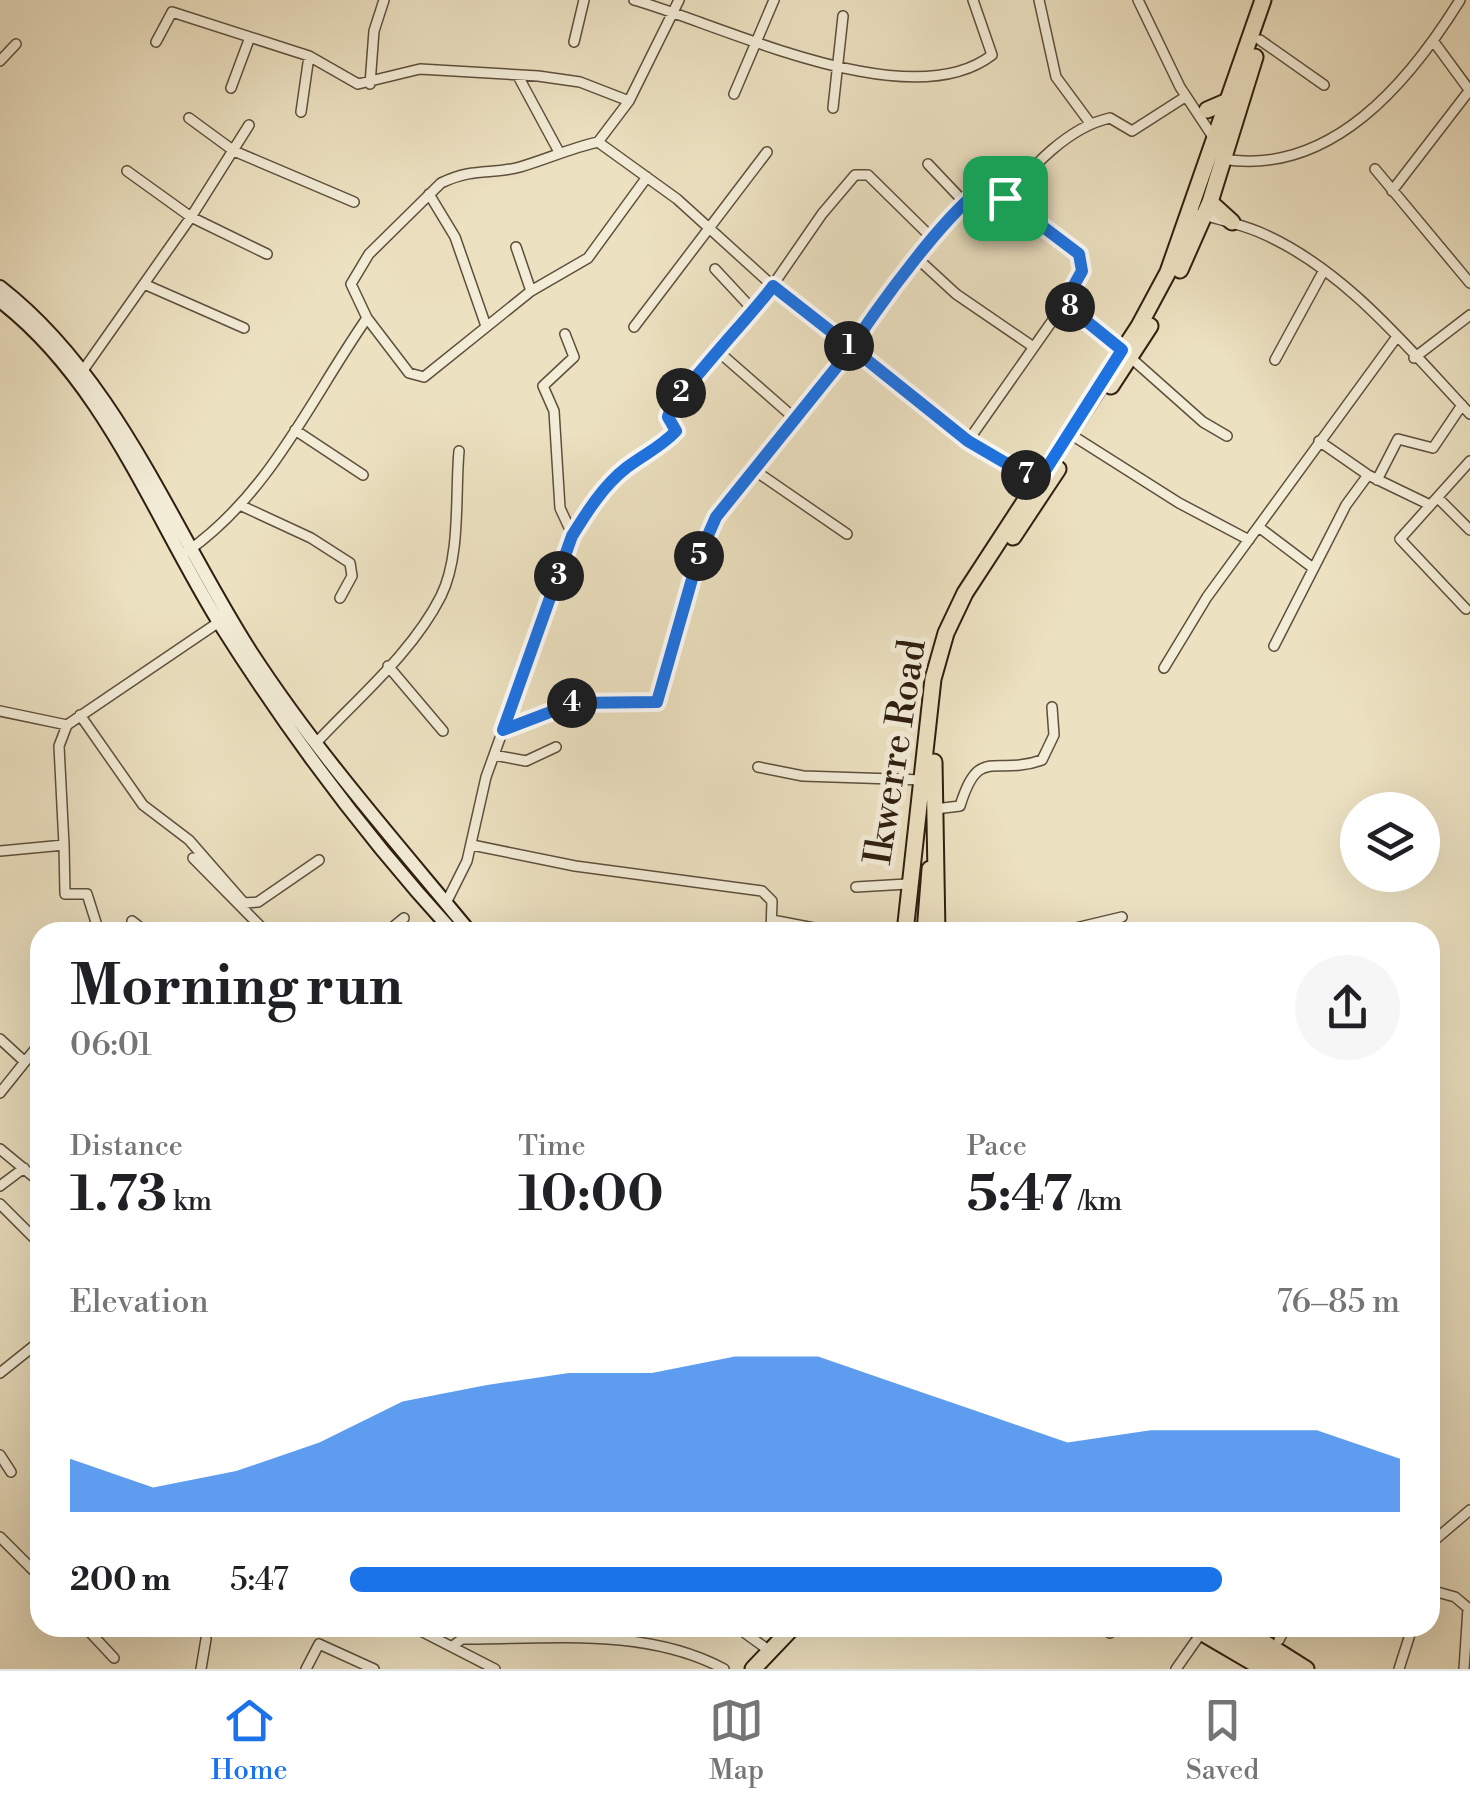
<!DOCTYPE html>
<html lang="en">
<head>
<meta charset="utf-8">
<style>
  :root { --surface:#fff; --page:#f6f6f6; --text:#202124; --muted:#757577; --line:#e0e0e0; --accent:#1a73e8 }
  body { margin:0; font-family:"Libre Bodoni",serif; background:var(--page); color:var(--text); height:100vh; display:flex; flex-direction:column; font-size:38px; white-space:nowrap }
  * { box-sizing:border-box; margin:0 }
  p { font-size:32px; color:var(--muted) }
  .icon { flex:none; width:55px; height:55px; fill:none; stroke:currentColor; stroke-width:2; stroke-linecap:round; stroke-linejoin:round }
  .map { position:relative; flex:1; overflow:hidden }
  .drawer { position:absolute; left:30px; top:922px; width:1410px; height:715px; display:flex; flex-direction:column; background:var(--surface); border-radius:30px; box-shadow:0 10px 40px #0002 }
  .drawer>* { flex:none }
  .buttons { position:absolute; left:1340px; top:792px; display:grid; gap:20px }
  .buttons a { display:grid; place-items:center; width:100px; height:100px; border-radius:50%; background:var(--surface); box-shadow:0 10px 40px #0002; font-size:50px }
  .pin { position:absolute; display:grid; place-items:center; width:85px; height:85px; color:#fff; margin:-42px; border-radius:20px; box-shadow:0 5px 15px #0006 }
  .km { position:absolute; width:50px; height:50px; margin:-25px; border-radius:50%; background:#222; color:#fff; font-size:28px; line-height:50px; text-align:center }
  .round { display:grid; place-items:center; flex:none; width:105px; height:105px; border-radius:52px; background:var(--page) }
  .headline { display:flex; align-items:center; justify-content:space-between; height:170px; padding:0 40px }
  h1 { font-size:55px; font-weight:800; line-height:75px }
  .stats { display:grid; grid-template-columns:repeat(3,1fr); gap:15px; height:170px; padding:10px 40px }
  .stats div { display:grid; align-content:center }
  .stats b { font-size:50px; font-weight:800 }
  .stats small { font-size:28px; font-weight:400 }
  .stats p { font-size:28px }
  .chart { height:280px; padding:20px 40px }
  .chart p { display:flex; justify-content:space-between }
  .chart svg { width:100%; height:180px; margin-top:10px; fill:var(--accent); opacity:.7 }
  ul { padding:0 40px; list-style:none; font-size:32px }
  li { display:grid; grid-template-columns:160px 120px 1fr; align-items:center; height:75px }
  li i { height:25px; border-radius:12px; background:var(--accent) }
  .dock { display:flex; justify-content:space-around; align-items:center; height:140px; border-top:2px solid var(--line); background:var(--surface); font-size:28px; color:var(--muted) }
  .dock a { display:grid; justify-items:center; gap:5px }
  .dock .active { color:var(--accent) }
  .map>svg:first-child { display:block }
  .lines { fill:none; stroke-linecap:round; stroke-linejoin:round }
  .street-casing { stroke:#5e4f3c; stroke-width:12 }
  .secondary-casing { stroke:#2f1e10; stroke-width:16 }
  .primary-casing { stroke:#2f1e10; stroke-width:19 }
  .street { stroke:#f3ecd7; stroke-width:9 }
  .secondary { stroke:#f3ecd7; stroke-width:12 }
  .primary { stroke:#ece1c1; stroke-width:15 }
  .route-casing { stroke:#fff; stroke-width:20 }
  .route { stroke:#1a73e8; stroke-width:12 }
  .labels { text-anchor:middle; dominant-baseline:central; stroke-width:10; stroke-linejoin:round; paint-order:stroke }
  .street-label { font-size:38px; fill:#2f1e10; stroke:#f3ecd7 }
</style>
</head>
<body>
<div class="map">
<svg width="1470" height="1669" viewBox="0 0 1470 1669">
  <rect width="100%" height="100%" fill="#ece1c1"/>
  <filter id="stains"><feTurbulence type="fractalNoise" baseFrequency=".002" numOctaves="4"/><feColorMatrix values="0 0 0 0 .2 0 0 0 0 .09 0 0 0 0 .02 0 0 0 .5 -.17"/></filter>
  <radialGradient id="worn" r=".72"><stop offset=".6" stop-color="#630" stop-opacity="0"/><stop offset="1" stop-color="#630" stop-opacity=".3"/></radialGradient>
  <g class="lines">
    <defs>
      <path id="street" d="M634,0c89,25 275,119 358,55l-19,-55
        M1039,0l17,77 34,46
        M1138,0l42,87 35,53
        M1260,40l64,45
        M156,42l16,-30 137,44 49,28 62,-15 118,7 42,6 49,19
        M574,42l10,-42
        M1434,42l36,49
        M0,61l16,-17
        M518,76l41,76
        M370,84l4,-53 10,-31
        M231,88l19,-51
        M734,94l40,-94
        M833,108l10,-92
        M301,112l8,-56
        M189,118l45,33 120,51
        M598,142l31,-41 50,-101
        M1222,159c109,18 187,-77 238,-159
        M928,164l37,39
        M1375,169l95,114
        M127,171l64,46 76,37
        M1392,191l77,-100
        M429,194l26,43 31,89
        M1005,199c27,-32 63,-72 105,-81l22,13 53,-34
        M1200,214c20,6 40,10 59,18 85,36 149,116 211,182
        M516,247l15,44
        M918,259l38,35 76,52
        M715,269l40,43
        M144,284l100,44
        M1065,303l58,48
        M367,318l42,55 15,4 107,-86 57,-33 59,-81
        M634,327l133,-175
        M565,334l9,23 -31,29 11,25 6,97 13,28
        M720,353l73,64
        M1131,358l72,64 24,14
        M1414,358l56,-43
        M1275,360l49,-90
        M84,369l107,-152 58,-92
        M295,430l68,45
        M1078,439l101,64 70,37
        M1319,441l49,34 62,30
        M751,468l96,66
        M1377,480l21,-41 35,9 29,-43
        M1438,498l32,32
        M242,506l69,32 39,25 2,13 -12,22
        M1260,528l53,40
        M188,551c83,-59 122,-151 179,-233l-16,-34 18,-30 72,-71c34,-16 49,-8 79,-16 27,-8 51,-19 78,-25l79,57 96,87 195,155 69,41
        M1466,609l-66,-70 70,-78
        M1274,646l72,-141 22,-30
        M388,666l55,65
        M1164,668l43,-71 189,-259
        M0,711l67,14
        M80,715l63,90 46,35 55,63 14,-1 61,-42
        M503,729l71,-26h83l32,-116 27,-70 136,-169 81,-109 43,-47 11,-5c26,17 85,50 96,76l-7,24 -108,154
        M316,743c42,-45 97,-91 125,-147 20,-40 14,-101 18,-145
        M494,755l32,6 30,-14
        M758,767l45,9 120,4
        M935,809l25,-3c19,-62 34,-29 82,-46l12,-25 -2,-28
        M64,845l1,49h22l12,38
        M472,845l103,21 187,25 10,10 -1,31
        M0,851l64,-6 -5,-99 8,-21 152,-103
        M193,858l73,74
        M856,887l51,-3
        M446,903l21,-42 19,-84 87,-241 41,-57 62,-48 -7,-14 5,-18 81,-88 67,-97 33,-39h13l65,64
        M772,920l63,12 34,-4 36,4
        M132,921l14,11
        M387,932l17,-14
        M1059,932l63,-15
        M0,1039l25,23
        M0,1093l40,-50
        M0,1149l40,33
        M0,1186l24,-18
        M0,1204l40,40
        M0,1373l40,-32
        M0,1455l11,17
        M0,1537l40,40
        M1430,1544l40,-34
        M1430,1590l25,7 13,11 -4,61
        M86,1628l28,30
        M415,1628l80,41
        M738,1628l25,18
        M1110,1633l4,-5
        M1279,1640l6,-12
        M454,1645l8,-6c87,0 184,-12 262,30
        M201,1669l5,-30
        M306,1669l13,-25 55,25
        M1176,1669l26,-37
        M1399,1669l13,-41"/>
      <path id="secondary" d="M0,287c118,92 172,242 251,365 65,100 144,189 219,280
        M0,301c105,81 152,213 220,323 68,108 147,214 233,308"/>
      <path id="primary" d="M1207,110l21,-9
        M1210,202l22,20
        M1180,270l30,-68 45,-145
        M1111,386l39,-60
        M1013,537l45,-68
        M934,762l3,170
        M905,932l28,-253 13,-46 19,-40 174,-267 29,-54 95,-272
        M925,932l5,-63
        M1194,1628l70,41
        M1216,1628l70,41
        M1241,1628l65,41
        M753,1669l39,-41"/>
    </defs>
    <use href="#street" class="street-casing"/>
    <use href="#secondary" class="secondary-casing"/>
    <use href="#primary" class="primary-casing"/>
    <use href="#street" class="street"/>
    <use href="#secondary" class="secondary"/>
    <use href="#primary" class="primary"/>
  </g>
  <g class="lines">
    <defs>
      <path id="route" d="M1005,198l-17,-11c-27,5 -121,133 -136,161l-79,-62c-17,24 -104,116 -105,131l8,14c-15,16 -33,24 -50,37 -23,18 -39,44 -54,68l-69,194 71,-27 83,-1 41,-144 18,-41 136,-169 116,93 70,41 84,-132 -58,-47 18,-32 -3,-17 -74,-56"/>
    </defs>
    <use href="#route" class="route-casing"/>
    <use href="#route" class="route"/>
  </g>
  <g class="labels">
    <g class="street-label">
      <text transform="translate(896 752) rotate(-81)">Ikwerre Road</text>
    </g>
  </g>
  <rect width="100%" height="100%" filter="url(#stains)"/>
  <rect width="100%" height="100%" fill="url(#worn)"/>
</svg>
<div class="buttons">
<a><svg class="icon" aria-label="layers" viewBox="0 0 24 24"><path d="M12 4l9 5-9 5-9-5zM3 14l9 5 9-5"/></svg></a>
</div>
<div class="pin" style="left:1005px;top:198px;background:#1e9e55"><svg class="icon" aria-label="arrive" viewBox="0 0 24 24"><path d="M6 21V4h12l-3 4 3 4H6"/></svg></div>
<b class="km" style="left:849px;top:346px">1</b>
<b class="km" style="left:681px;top:393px">2</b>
<b class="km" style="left:559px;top:576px">3</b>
<b class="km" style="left:572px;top:703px">4</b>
<b class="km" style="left:699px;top:556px">5</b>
<b class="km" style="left:1026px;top:475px">7</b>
<b class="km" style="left:1070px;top:307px">8</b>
<section class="drawer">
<div class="headline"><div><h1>Morning run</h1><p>06:01</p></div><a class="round"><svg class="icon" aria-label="share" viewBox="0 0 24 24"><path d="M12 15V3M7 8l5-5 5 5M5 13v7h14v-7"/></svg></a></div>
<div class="stats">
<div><p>Distance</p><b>1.73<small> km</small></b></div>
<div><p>Time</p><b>10:00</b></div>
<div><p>Pace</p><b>5:47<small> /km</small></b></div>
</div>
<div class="chart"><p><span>Elevation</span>76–85 m</p>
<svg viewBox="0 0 160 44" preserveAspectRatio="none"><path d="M0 44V31L10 38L20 34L30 27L40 17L50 13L60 10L70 10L80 6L90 6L100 13L110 20L120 27L130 24L140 24L150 24L160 31V44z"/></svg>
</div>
<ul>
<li><b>200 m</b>5:47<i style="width:83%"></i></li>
</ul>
</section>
</div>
<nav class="dock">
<a class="active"><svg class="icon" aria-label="home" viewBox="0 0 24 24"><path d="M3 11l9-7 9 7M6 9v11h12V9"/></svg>Home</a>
<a><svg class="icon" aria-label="map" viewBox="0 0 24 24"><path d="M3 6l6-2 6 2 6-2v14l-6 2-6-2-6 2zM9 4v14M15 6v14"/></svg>Map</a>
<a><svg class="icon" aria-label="saved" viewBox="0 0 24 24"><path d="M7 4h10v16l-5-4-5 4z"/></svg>Saved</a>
</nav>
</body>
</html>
